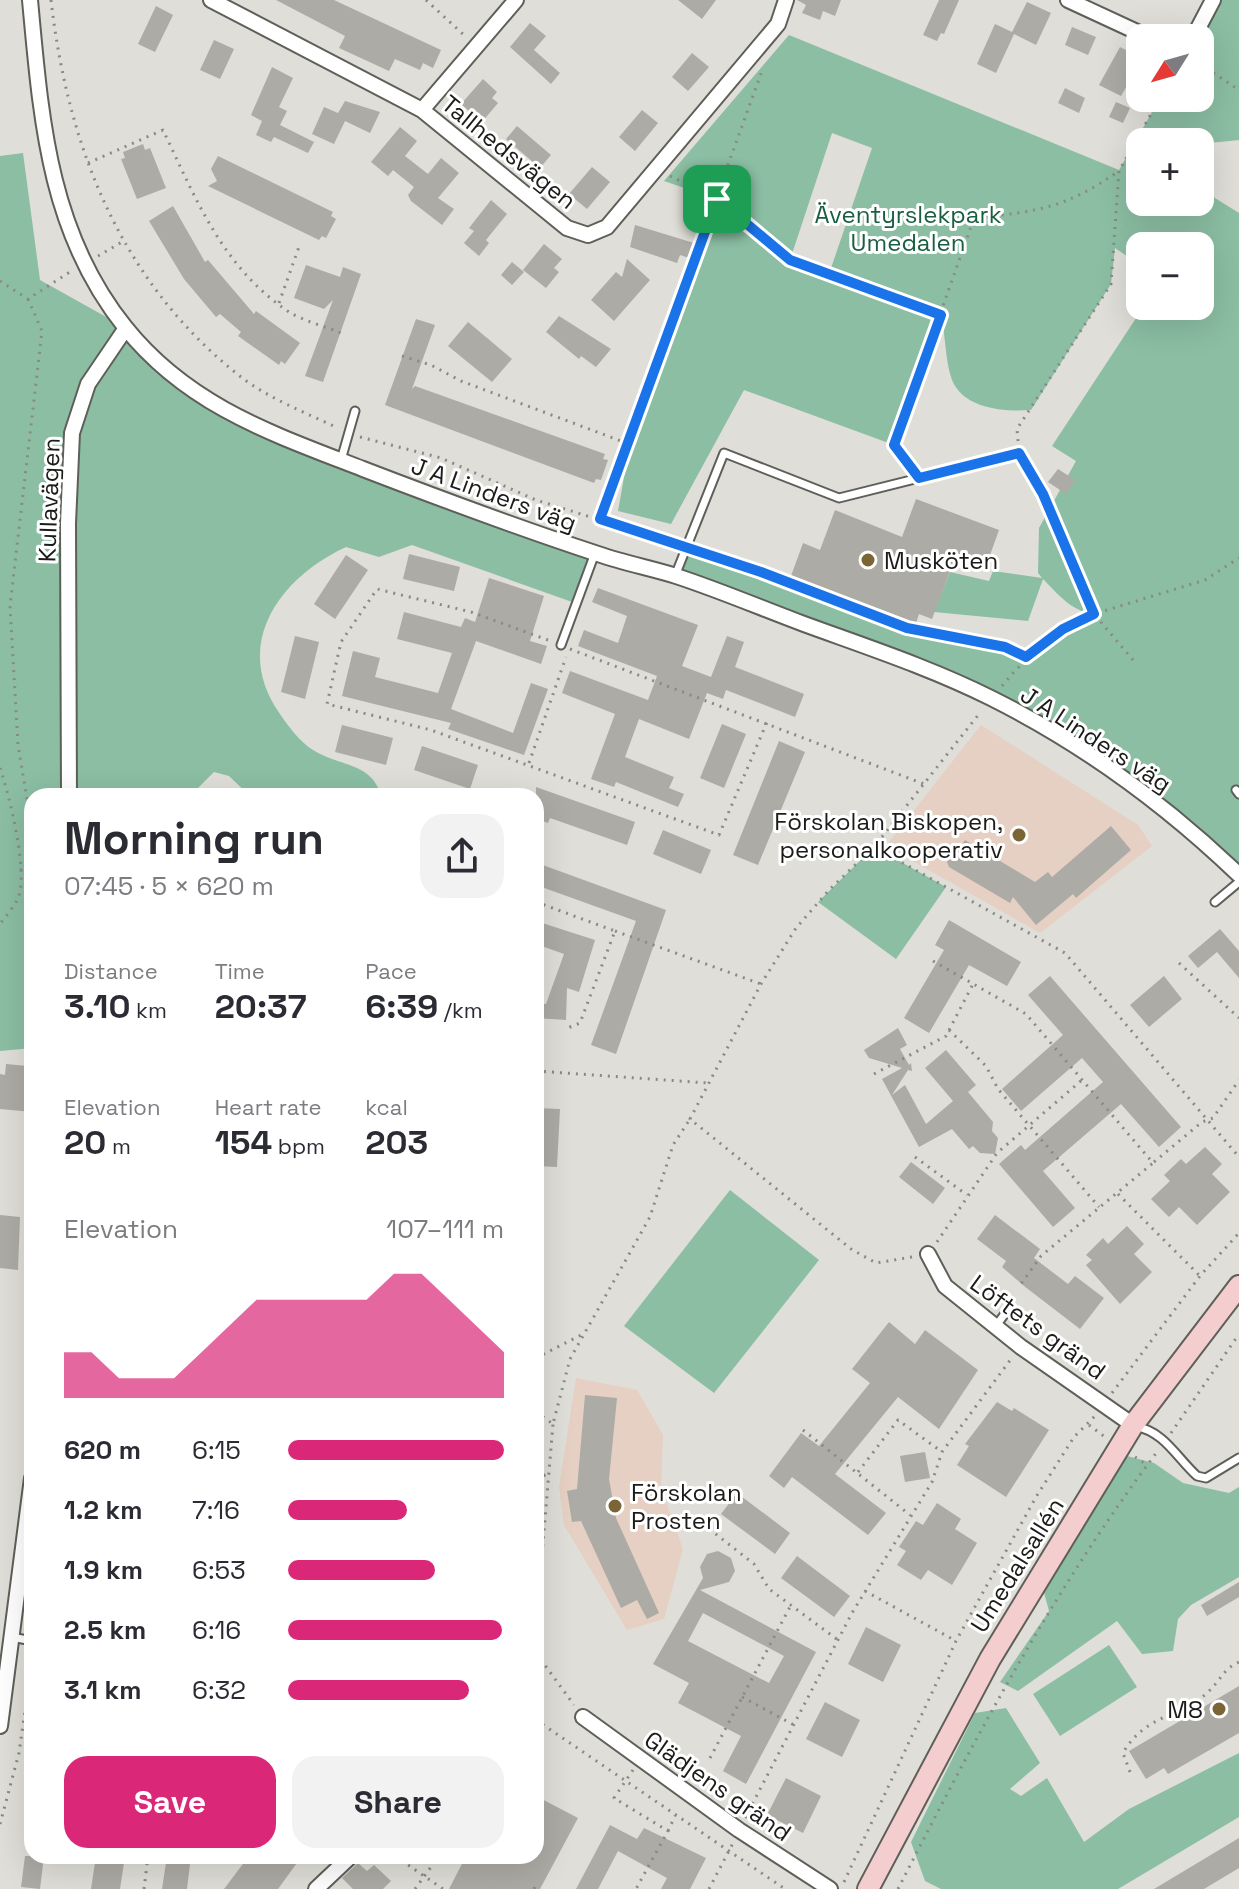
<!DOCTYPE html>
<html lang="en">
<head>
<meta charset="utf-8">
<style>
  :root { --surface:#fff; --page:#f2f2f3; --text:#2b2b33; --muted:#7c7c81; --accent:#db2777 }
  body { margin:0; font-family:"Space Grotesk",sans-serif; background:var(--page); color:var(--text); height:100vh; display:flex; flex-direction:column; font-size:30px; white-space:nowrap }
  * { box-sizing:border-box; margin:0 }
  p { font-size:26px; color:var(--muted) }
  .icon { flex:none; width:44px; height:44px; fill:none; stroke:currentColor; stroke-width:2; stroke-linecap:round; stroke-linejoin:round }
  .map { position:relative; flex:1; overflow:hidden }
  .side { position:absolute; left:24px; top:788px; width:520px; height:1076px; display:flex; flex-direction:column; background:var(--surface); border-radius:24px; box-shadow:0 8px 32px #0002 }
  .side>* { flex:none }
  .needle { width:52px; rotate:233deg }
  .tools { position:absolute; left:1126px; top:24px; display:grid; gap:16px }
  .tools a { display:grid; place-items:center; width:88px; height:88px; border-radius:16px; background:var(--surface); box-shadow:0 8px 32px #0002; font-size:40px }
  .pin { position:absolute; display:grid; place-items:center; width:68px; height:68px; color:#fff; margin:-34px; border-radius:16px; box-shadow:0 4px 12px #0006 }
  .round { display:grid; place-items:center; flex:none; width:84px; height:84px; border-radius:24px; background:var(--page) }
  .head { display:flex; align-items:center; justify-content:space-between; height:136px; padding:0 40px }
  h1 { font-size:44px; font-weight:600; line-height:60px }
  .stats { display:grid; grid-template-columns:repeat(3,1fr); gap:12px; height:136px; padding:8px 40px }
  .stats div { display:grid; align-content:center }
  .stats b { font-size:34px; font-weight:600 }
  .stats small { font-size:22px; font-weight:400 }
  .stats p { font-size:22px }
  .chart { height:224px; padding:16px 40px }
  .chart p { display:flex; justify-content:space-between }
  .chart svg { width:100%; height:144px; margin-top:8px; fill:var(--accent); opacity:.7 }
  .action { display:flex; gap:16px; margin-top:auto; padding:16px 40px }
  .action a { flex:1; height:92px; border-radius:24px; background:var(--accent); color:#fff; font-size:32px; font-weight:600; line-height:92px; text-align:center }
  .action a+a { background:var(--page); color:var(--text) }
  ul { padding:0 40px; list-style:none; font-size:26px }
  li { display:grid; grid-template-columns:128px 96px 1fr; align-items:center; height:60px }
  li i { height:20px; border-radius:10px; background:var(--accent) }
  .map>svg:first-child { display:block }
  .education { fill:#e5d0c3 }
  .green { fill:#8bbea3; fill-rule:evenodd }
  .building { fill:#acaba5; fill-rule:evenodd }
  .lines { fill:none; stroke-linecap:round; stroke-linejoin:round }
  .lane-casing { stroke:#5f5f59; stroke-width:11 }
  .street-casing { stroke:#5f5f59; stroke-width:18 }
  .secondary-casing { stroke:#5f5f59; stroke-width:24 }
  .path { stroke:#8a8a85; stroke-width:3; stroke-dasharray:2 6; stroke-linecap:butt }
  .lane { stroke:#fff; stroke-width:7 }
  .street { stroke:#fff; stroke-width:14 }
  .secondary { stroke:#f4cdce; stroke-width:20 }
  .route-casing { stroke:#fff; stroke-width:16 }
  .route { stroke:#1a73e8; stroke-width:10 }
  .poi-dot { fill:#7c6535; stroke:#fff; stroke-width:3 }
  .labels { text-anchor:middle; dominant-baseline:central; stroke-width:6; stroke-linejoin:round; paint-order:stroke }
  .street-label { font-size:24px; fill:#1b1b19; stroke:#fff }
  .park-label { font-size:24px; fill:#1b5f42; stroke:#fff }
  .poi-label { font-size:24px; fill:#1b1b19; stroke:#fff; text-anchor:start }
</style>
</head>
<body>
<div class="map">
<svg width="1239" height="1889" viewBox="0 0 1239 1889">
  <rect width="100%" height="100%" fill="#dfded8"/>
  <path class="education" d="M981,725l157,100 14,21 -112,87 -154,-87z
    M576,1378l61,12 26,45 -2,52 22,62 -19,70 -37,11 -63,-105 -5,-38z"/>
  <path class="green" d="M1213,0h26v140l-39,4 -60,-2v60h60v-20l15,16 24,15v662l-87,-77 -162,-100 -315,-122 12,-28 220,80 98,19 21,9 37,-27 30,-15c-23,-4 -34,-19 -50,-35l-15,42 -94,-9 16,-40 39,9 4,-10 49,7 -4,-5 1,-45 37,-67 -24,-15 92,-140h56v-60h-60v19l-25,-17 -4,36 -80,126c-27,2 -67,-1 -79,-30 -7,-19 -6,-44 -11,-63l-47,128 -150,-55 -73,134 -53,-13 12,-67 87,-245 -53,-18 125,-146 330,135 41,-72h40v-60zM832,133l40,15 -43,126 -39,-14z
    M23,153l17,127 86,48 91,78 378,147 -20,50 -163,-58 -33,12 -33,-10c-67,31 -115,98 -66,167 8,12 21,29 33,36 27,17 59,12 68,46h-131l-21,-20 -15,-4 -24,24h-158v252l-32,3v-895z
    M874,847l72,40 -50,72 -78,-57z
    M730,1190l89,70 -105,133 -90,-67z
    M1127,1456l27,7 29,20 46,10 10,-6v90l-48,28 -13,14 -5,32 -31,3 -25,-33 -99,70 -18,-9 49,-71 -6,-22z
    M1109,1645l28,42 -77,49 -27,-42z
    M1006,1708l34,55 -30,26 11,7 26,-18 37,64 45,-33 110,-56v64l-121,72h-177l-16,-8 -14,-39 64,-129z"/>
  <path class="building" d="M276,0h58l107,50 -8,18 -10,-5 -3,7 -25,-11 -6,12 -50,-23 6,-12z
    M678,0h38l-14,19z
    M797,0h44l-6,16 -12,-5 -3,9 -18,-7 4,-8z
    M939,0h20l-15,34 -3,-1 -4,8 -14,-6z
    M1027,2l24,11 -15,32 -22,-11 -18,39 -19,-9 18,-40 17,8z
    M156,6l17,9 -18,37 -17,-8z
    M530,23l16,13 -12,14 26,23 -9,11 -41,-37z
    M1072,27l24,10 -8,18 -23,-10z
    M214,40l20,9 -14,30 -20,-9z
    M1120,47l20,10v6l-19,33 -22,-11z
    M692,53l17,14 -21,24 -16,-14z
    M272,67l21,11 -14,29 8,4 -7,14 34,17 -6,11 -34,-16 -3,5 -15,-7 6,-14 -11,-6z
    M483,79l14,13 -5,6 6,5 -16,19 -21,-18z
    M1065,88l20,10 -6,15 -21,-10z
    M345,101l35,11 -10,21 -25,-12 -11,23 -22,-10 12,-27 14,6z
    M1116,102l14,6 -7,15 -14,-6z
    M642,110l16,13 -23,28 -16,-14z
    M517,126l34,29 -11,13 -34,-29z
    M400,127l17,14 -12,15 23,18 13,-16 18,15 -21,25 16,11 -12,16 -31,-24 -3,-6 6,-8 -21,-17 -5,6 -17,-14z
    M143,144l2,6 5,-2 16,40 -29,11 -16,-40 4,-1 -2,-6z
    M218,156l115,56 -2,4 5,3 -10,19 -4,-2 -3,4 -111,-54 9,-5 -6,-12z
    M592,167l18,15 -23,27 -18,-15z
    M491,200l16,14 -21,26 3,3 -10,13 -15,-13 10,-12 -5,-3z
    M173,206l32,56 3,-2 46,54 2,-3 44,32 -15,21 -4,-3 -2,4 -41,-29 3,-4 -21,-18 -4,3 -32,-38 -35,-58z
    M635,225l59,18 -5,15 -9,-3 -3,8 -47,-16z
    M544,244l18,15 -8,9 5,4 -13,16 -23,-18z
    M627,259l23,21 -36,41 -23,-21 25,-28 6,5z
    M512,262l12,10 -12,13 -11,-10z
    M306,265l34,12 3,-10 18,7 -38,108 -18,-6 28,-76 -9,9 -30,-11z
    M559,316l52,33 -15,18 -15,-11 -2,3 -33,-27z
    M416,319l19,6 -23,64 3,-3 190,68 -2,5 5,1 -7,20 -5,-1 -2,4 -209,-78z
    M468,322l44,37 -20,23 -44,-36z
    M1058,469l17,11 -9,14 -18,-12z
    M916,499l83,31 -14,39 -30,-11 -23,61 -13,-5 -3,9 -125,-47 12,-33 17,7 15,-40 67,27z
    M409,554l51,13 -6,24 -51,-12z
    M346,555l22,15 -33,49 -21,-15z
    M489,578l55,18 -14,45 17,5 -6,18 -65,-23 -25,68 62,24 18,-50 17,6 -24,66 -76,-26 3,-6 -109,-27 11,-45 27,7 -5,19 63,16 14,-40 -55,-14 7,-27 57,15 4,-9 10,4z
    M598,588l100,37 -16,41 29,11 16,-41 17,6 -9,25 69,27 -9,23 -69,-27 -3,9 -16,-6 -18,46 -50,-20 -14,38 49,20 -5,11 15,6 -6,13 -62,-25 -2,5 -23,-8 24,-65 -53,-21 8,-22 78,29 9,-24 -79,-30 6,-16 34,13 9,-27 -35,-14z
    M295,636l24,6 -14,57 -24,-7z
    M722,724l24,10 -22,54 -24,-10z
    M342,725l51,13 -7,27 -51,-13z
    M779,741l26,11 -47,113 -25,-10z
    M422,746l56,19 -8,24 -56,-19z
    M536,787l99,35 -8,23 -77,-27 -2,5 -12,-4z
    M1111,826l20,24 -55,48 -3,-4 -37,31 -23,-28 -3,6 -61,-36 -2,-5 10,-16 3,2 5,-8 70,42 13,-10 4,5z
    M663,830l48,20 -10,24 -48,-20z
    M540,864l126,46 -50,144 -25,-9 45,-124 -100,-36z
    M949,920l72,42 -14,24 -38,-21 -40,68 -25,-15 40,-68 -9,-5z
    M536,921l59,19 -16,52 -12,-4 -1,32 -30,-2v-15l10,1 18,-50 -28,-10z
    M1220,929l19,22v27l-22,-26 -19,16 -10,-12z
    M1050,976l131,151 -22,20 -38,-43 -78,67 32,37 -22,19 -54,-63 22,-19 4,5 78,-68 -21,-24 -61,53 -19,-22 61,-54 -35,-40z
    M1164,976l18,23 -33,28 -19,-22z
    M898,1028l9,17 -7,4 9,16 2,-2 1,8 -4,-1 -16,25 13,-10 21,39 27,-23 -28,-33 21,-18 30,35 -8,7 25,30 -1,9 6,7 -3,16 -15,-1 -7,-7 -4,3 -17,-20 -33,18 -37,-68 20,-11 -33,-10 -5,-8z
    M6,1064l21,2 -1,11h6v35l-32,-3v-35l5,1z
    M536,1108l24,1 -3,58 -21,-1z
    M1205,1147l17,17 -10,10 18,18 -33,33 -18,-18 -10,10 -18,-18 19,-18 -6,-6 17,-16 5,5z
    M911,1162l34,26 -12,16 -34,-27z
    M0,1215l20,2 -2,53 -18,-2z
    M995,1215l45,34 -6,9 34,26 7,-8 29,22 -24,31 -56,-43 -22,-19 4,-6 -29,-22z
    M1127,1226l17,18 -10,10 18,18 -32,32 -34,-39 6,-5 -6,-5 17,-17 5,6z
    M889,1322l26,22 10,-14 53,40 -39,59 -41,-32 -63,77 51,39 -18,22 -76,-58 -8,11 -15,-12 32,-43 18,13 51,-63 -18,-14z
    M585,1395l32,3 -8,81 7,39 43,95 -12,6 -10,-19 -16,8 -40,-87 -9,1 -5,-31 10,-2z
    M997,1402l15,9 2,-3 35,22 -43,67 -49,-32 12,-19 -4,-2z
    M925,1452l5,26 -25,4 -5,-26z
    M737,1493l53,40 -15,21 -54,-40z
    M937,1503l24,16 -6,10 22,14 -25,42 -24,-15 -7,10 -24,-15 9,-14 -7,-4 17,-26 7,4z
    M718,1551l13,7 4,13 -6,11 -29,8 116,62 -70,132 -23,-13 18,-35 -63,-33 11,-20 -36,-19 50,-86 -3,-11 7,-13zM703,1613l81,43 -15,27 -81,-42z
    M797,1556l53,40 -16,21 -53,-39z
    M1239,1582v15l-32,19 -6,-11z
    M866,1627l35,18 -18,37 -35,-18z
    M1239,1686v47l-71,41 -4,-6 -18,11 -17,-28z
    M825,1702l35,18 -18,37 -36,-18z
    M786,1778l35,18 -18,37 -36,-18z
    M536,1796l42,22 -38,71h-91l17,-33h70z
    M610,1825l27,14 7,-11 62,30 -16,31h-29l6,-11 -49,-27 -20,38h-22z
    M1239,1838v30l-35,21h-50z
    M25,1856h19l-4,33 -19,-2z
    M96,1856h29l-5,33h-29z
    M167,1856h24l-4,33h-25z
    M249,1856h53l-24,33h-54z
    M358,1863l9,8 7,-6 17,16 -8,8h-30l-11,-11z"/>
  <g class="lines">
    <defs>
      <path id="lane" d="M341,460l14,-49
        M675,576l49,-123 115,45 180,-45
        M561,645l34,-92
        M1236,790l3,4
        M1215,902l24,-20
        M996,1326l13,-18
        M1135,1426c30,6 41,31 62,50l9,2 33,-20
        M12,1637l20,4"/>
      <path id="street" d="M30,0c11,117 18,231 95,327 63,79 148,107 238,142 78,30 156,59 235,85 26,9 52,14 78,22 43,14 85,32 128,48 63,23 127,44 187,74 92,46 175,107 248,177
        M211,0l211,110 145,118 21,7 19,-8 171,-203 8,-24
        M1068,0l82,38
        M1193,38l20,-38
        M422,110l94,-110
        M69,796l-1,-273 4,-90 16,-49 38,-56
        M928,1254l17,32 76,61 112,78
        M583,1717l156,113 91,59
        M0,1726l32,-248
        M316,1889l35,-33"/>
      <path id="secondary" d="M868,1889l122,-230 143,-234 106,-139"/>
    </defs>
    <use href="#lane" class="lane-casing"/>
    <use href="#street" class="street-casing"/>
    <use href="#secondary" class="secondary-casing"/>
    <path class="path" d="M51,0c17,148 70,283 190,377 27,21 65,36 97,51
      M426,0l39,36
      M1200,64l39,26
      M88,163l75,-33c33,69 59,137 126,182 15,9 35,14 52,21
      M670,176l47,23 73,61 151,55
      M98,256l24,-14
      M0,281l28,18 45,-29
      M28,299l14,32 -32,275 8,139 14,84
      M279,303l21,-59
      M402,356l29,9 30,16 168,63
      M360,437l81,21 95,42 138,43
      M1018,441l-1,-12 94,-145 8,-113 41,-73
      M911,467l-17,-22 80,-227c65,-7 90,-9 145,-47
      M600,519l163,-451
      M696,551l211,77 98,19 21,10
      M548,640l-77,-28 -94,-23 -36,53 -14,62 104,26 288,105 48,-113
      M570,649l354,135
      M1133,660l-39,-46 111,-34 34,-22
      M1002,686c27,-33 54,-54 92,-72l-51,-120 -18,-31
      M529,763l37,-106
      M0,768c9,26 29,105 18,130 -4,9 -12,18 -18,26
      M874,847l191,106 174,204
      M20,870l12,-2
      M536,902l79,29 -35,92 -15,6
      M615,931l146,53
      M933,961l93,53 127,149 -112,93 -20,28
      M1179,963l60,55
      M949,1030l37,36 12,23 101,118
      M536,1071l172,12
      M874,1074l72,-38 27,-52
      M915,1157l52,38
      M1154,1162l48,-40 11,-4 26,-38
      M1118,1194l82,82
      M937,1242l60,-89 85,-73
      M912,1257l-36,6 -25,-14 -161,-130 71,-135 35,-56 34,-39 44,-42 105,-133
      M536,1358l49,-25
      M1112,1393l88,-117 39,-43
      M536,1412l17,12 17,-65 80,-142 23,-72 17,-26
      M1089,1425l16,12
      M803,1430l107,85
      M1171,1433l68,-99
      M1135,1457l12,8
      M858,1472l40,-52 44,32
      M536,1478l12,-4
      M703,1524l51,40 15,25 69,51
      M865,1591l91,50
      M536,1626l17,-202
      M536,1653l38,52
      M742,1697l52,28
      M536,1706v13
      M536,1720l249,169
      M710,1758l81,-153
      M633,1770l-19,28 54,33 -32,58
      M1130,1772l-7,-19c22,-39 59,-36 85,-61 13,-12 15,-23 31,-30
      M745,1818l107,-205 80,-131 10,-30 69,-93
      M0,1824l19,-71 13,-90
      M668,1831l7,-15
      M395,1856l48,33
      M844,1882l112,-241 80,-144 38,-60 22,-22
      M144,1889l4,-33
      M415,1889l24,-33
      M534,1889l2,-5
      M709,1889l24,-46
      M898,1889c77,-151 157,-302 259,-437"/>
    <use href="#lane" class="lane"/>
    <use href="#street" class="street"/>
    <use href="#secondary" class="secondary"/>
  </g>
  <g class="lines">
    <defs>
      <path id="route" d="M717,199l73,61 151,55 -47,130 25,33 100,-25 24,41 51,120 -31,15 -37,28 -21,-10 -98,-19 -146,-56 -161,-53z"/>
    </defs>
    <use href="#route" class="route-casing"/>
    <use href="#route" class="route"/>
  </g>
  <g class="poi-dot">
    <circle cx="868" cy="560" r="8"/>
    <circle cx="1019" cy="835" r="8"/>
    <circle cx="615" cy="1506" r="8"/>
    <circle cx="1219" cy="1709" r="8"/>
  </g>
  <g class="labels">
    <g class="street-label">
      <text transform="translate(509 152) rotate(39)">Tallhedsvägen</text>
      <text transform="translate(494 494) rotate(20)">J A Linders väg</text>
      <text transform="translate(49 500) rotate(-88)">Kullavägen</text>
      <text transform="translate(1096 739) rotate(33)">J A Linders väg</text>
      <text transform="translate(1038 1327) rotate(36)">Löftets gränd</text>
      <text transform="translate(1017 1565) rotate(-58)">Umedalsallén</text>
      <text transform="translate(718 1786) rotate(35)">Glädjens gränd</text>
    </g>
    <g class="park-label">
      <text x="908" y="214">Äventyrslekpark<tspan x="908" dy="28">Umedalen</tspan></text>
    </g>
    <g class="poi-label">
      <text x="884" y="560">Musköten</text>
      <text x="1003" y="821" text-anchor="end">Förskolan Biskopen,<tspan x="1003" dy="28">personalkooperativ</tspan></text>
      <text x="631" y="1492">Förskolan<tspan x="631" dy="28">Prosten</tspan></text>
      <text x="1203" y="1709" text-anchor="end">M8</text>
    </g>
  </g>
</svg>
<div class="tools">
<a><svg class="needle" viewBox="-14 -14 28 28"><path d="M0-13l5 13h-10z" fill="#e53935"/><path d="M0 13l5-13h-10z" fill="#7c7c81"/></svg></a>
<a>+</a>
<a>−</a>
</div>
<div class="pin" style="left:717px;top:199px;background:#1e9e55"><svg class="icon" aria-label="arrive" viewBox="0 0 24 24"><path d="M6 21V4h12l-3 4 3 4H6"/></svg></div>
<section class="side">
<div class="head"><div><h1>Morning run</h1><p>07:45 · 5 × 620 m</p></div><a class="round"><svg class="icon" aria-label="share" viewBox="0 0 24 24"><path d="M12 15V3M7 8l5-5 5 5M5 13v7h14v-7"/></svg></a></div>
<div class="stats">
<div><p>Distance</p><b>3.10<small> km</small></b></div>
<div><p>Time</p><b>20:37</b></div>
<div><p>Pace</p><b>6:39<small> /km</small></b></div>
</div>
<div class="stats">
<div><p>Elevation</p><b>20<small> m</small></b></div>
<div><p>Heart rate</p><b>154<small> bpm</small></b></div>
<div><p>kcal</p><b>203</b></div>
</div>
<div class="chart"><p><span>Elevation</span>107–111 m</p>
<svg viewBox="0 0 160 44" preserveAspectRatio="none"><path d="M0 44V30L10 30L20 38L30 38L40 38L50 30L60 22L70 14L80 14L90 14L100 14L110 14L120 6L130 6L140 14L150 22L160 30V44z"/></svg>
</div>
<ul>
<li><b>620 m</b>6:15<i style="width:100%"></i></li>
<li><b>1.2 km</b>7:16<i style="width:55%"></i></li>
<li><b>1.9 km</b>6:53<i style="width:68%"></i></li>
<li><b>2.5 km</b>6:16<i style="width:99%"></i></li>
<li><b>3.1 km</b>6:32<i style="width:84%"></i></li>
</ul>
<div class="action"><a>Save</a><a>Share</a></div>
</section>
</div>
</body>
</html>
